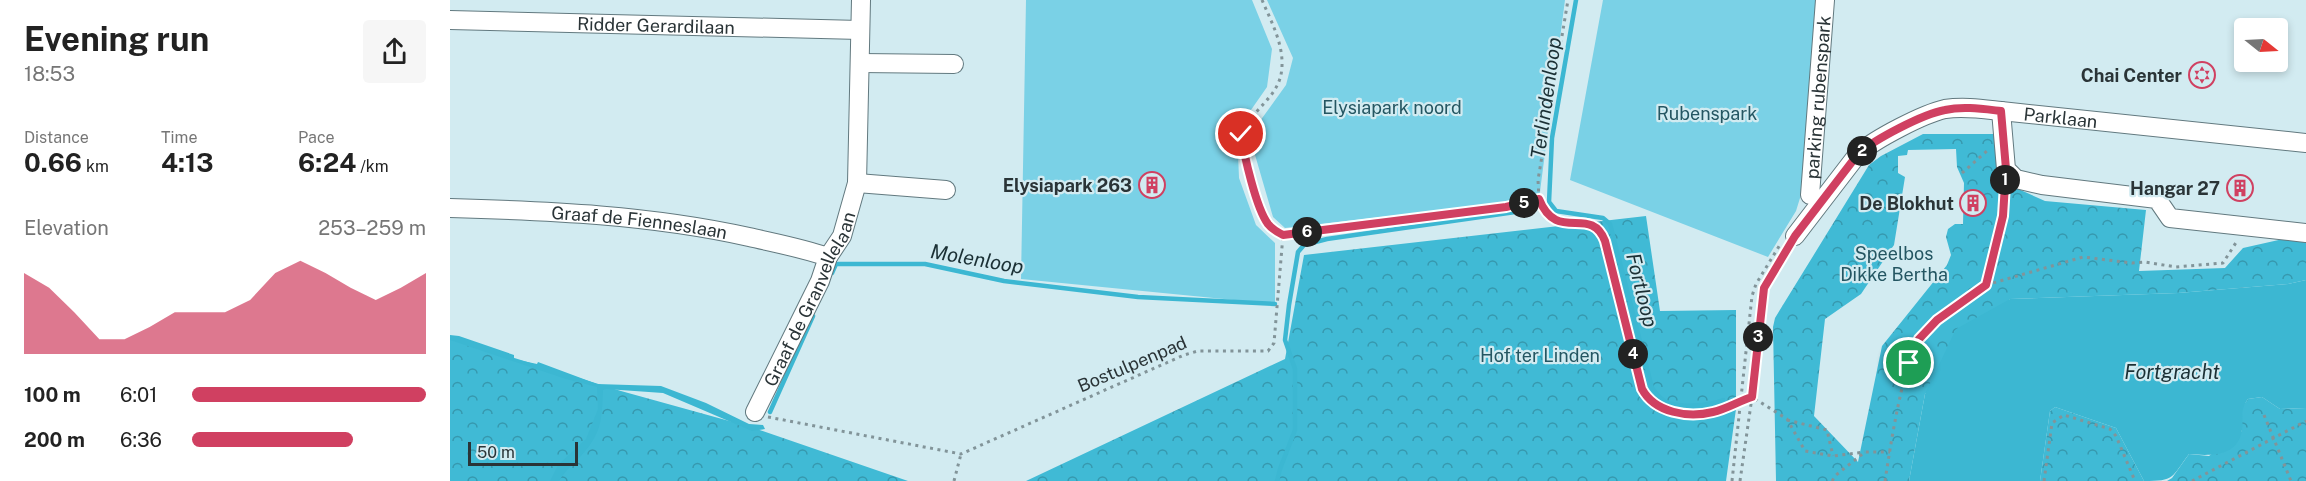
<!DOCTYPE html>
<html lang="en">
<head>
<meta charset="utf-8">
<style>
  :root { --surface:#fff; --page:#f6f6f6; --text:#222; --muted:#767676; --accent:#d04061 }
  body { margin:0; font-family:"Public Sans",sans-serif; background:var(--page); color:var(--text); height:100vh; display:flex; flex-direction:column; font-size:22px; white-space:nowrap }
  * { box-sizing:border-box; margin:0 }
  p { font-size:20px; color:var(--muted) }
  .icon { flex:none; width:33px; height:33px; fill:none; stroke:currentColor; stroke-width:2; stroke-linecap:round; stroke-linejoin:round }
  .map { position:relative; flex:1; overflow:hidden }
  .panel { display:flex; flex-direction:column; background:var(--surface); width:450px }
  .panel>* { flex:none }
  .needle { width:39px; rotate:108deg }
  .buttons { position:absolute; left:1784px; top:18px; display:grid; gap:12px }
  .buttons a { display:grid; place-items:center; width:54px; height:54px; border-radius:6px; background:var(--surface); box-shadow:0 3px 9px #0003; font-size:30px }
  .scale { position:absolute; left:18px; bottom:15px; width:110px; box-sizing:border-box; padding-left:6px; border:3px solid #2a3437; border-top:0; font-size:16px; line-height:21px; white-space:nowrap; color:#2a3437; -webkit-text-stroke:4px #d2ebf1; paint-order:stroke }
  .pin { position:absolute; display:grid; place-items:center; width:51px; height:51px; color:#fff; margin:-26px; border:3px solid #fff; border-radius:50%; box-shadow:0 2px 6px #0007 }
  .km { position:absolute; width:30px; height:30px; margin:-15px; border-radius:50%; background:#222; color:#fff; font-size:16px; line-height:30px; text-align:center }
  .round { display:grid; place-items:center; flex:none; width:63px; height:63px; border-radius:6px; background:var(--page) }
  .headline { display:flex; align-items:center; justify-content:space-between; height:102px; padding:0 24px }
  h1 { font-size:33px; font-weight:700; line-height:45px }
  .stats { display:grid; grid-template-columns:repeat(3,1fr); gap:9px; height:102px; padding:6px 24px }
  .stats div { display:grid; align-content:center }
  .stats b { font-size:26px; font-weight:700 }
  .stats small { font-size:16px; font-weight:400 }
  .stats p { font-size:16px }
  .chart { height:168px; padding:12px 24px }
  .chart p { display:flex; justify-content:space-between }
  .chart svg { width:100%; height:108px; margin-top:6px; fill:var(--accent); opacity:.7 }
  ul { padding:0 24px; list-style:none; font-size:20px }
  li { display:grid; grid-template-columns:96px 72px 1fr; align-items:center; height:45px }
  li i { height:15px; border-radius:8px; background:var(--accent) }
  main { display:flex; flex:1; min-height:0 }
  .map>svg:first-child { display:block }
  .green { fill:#7ad1e6 }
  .forest { fill:url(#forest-crowns); fill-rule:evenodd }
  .water { fill:#3cb7d2 }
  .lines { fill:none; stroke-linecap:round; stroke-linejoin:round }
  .stream { stroke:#3cb7d2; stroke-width:4.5 }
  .minor-casing { stroke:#62797f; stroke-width:20 }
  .path { stroke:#829499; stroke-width:3; stroke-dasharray:3 4.5; stroke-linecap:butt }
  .minor { stroke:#fff; stroke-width:18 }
  .route-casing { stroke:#fff; stroke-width:12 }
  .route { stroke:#d04061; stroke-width:8 }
  .labels { text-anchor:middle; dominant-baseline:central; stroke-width:4.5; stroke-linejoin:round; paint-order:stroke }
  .street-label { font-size:18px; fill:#2a3437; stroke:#d2ebf1 }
  .poi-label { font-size:18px; font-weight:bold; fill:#2a3437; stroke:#d2ebf1; text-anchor:end }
  .park-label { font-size:18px; fill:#245662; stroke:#d2ebf1 }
  .water-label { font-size:20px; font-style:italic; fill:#1b3035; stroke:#d2ebf1 }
</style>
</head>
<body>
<main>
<section class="panel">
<div class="headline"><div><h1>Evening run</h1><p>18:53</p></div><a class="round"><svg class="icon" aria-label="share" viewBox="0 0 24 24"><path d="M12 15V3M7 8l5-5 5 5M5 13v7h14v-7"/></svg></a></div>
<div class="stats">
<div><p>Distance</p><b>0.66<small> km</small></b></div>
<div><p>Time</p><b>4:13</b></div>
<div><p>Pace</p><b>6:24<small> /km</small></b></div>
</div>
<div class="chart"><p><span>Elevation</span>253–259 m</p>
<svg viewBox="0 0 160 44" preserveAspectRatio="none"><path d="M0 44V11L10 17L20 27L30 38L40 38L50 33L60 27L70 27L80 27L90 22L100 11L110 6L120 11L130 17L140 22L150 17L160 11V44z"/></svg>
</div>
<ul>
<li><b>100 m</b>6:01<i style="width:100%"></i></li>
<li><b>200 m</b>6:36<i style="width:69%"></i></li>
</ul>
</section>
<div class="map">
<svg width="1856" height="481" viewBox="0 0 1856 481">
  <defs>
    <pattern id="forest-crowns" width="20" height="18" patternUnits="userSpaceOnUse" patternTransform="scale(1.5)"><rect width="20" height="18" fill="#40bad5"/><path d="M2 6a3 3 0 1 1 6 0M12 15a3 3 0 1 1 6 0" fill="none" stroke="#3698ae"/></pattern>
  </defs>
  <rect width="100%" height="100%" fill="#d2ebf1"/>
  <path class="green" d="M576,0h226l20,49 -5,38 -30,43 2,48 17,47 19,18v61l-254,-25z
    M817,0h298l-26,199 -254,29 -12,-11 -22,-76 9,-20 26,-36 7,-27z
    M1153,0h227l-14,146 -20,65 -28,46 -198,-77z"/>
  <path class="forest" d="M1473,134h72l2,17 10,33 38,17 101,9 -7,61 86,-3 18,-20 40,-9 23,2v39l-18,4 -110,9 -168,6 -85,95 -16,87h-133l-3,-154 2,-9 94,-153 12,-9zM1506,149l1,18 7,16 -1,41h-8l-7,5 -2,8 5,18 -4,10 -65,81 -24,116 -44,-46 11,-97 36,-25 33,-49 11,-68 -7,-4v-17l9,-1 1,-5z
    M1196,216l14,95 76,-1v99l-10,72h-700l259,-122 19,-104z
    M0,338l171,53 130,36 157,54h-458z
    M1812,397l18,12 26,-1v73h-139l5,-3 17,-24 20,2 33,-25v-24l6,-8z
    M1605,407l61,21 28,53h-104l10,-70z"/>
  <path class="water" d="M1856,280v128l-26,1 -18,-12 -14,2c-9,12 -4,17 -6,31 -4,27 -32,26 -53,24 -18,24 -14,27 -45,27l-28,-53 -61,-21 -5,4 -10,70h-131l16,-87 31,-65 54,-30 168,-6 110,-9z
    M0,335l9,1 55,19v4l23,5 1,-2 59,22 64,2 45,17 43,21 14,1 2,4 -13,2 -89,-38 -57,-4 -3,1c-1,29 -1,43 -22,66 -8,8 -16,15 -22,25h-9l8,-16 28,-26 12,-30 -1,-22 -31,-8 -116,-39z"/>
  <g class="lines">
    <path class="stream" d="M1126,0l-24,138 -3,64 7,9 47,7 7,6 42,164c4,5 8,11 14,14 14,6 43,4 57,-2
      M382,273l4,-9h89l79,17 134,16 137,7
      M320,412l43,-96
      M827,481l3,-12 15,-39v-61l-10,-29 4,-35 9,-53 6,-7 23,-6 203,-29"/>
    <defs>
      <g id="minor">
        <path id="s1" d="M0,20l410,10"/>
        <path d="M410,63l94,1"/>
        <path d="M1551,111l5,58 10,10 26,6 115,14 13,19 136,15"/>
        <path d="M407,183l89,7"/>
        <path id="s2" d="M1360,195l15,-195"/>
        <path id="s3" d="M0,208c101,3 200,7 299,29 26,6 53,11 79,20"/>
        <path id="s4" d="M1345,236l63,-82c17,-15 65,-40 87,-45 19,-3 38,0 56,2l305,32"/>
        <path id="s5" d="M305,412l65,-131 8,-24 14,-21 15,-53 4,-183"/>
      </g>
    </defs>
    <use href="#minor" class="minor-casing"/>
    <path class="path" d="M812,0c9,21 21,43 20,66 -1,31 -28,40 -39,66 -5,11 17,81 25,92 4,5 9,8 15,11
      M1512,173l26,-23
      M1089,199l-1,-19 30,-180
      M833,235l223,-28 33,-8c4,10 7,17 18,22l34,3 11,9 40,156c13,24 46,29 71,23 14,-3 26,-11 39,-15l35,22 18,32 28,5 32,-4
      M1536,285l97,-28 49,6 13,-1 31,5 47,-4 14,-22
      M1814,415l27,66
      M318,417l193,37 223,-99 14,-4h70l6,-8 9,-108
      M1337,420l40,10 6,26
      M504,481l7,-27
      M1282,481l20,-185 4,-12 25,-41
      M1290,481l12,-84 11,-104 2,-9 23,-36
      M1382,481l4,-6 29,-23h25
      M1435,481c5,-32 18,-121 36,-144 17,-22 42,-36 65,-52l17,-69 1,-27
      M1594,481l8,-58 12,-8 46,14 6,7 19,45
      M1742,481l114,-60"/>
    <use href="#minor" class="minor"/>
  </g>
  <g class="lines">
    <defs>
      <path id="route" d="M791,134c3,21 15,74 27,90 4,5 9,8 15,11l223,-28 33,-8c18,45 52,5 66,42l37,148c13,24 46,29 71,23 14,-3 26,-11 39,-15l12,-109 31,-52 63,-82c17,-15 65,-40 87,-44 18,-4 38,-1 56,1l5,58 -3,47 -17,69 -49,35 -18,19 -10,24"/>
    </defs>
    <use href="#route" class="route-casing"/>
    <use href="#route" class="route"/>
  </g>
  <defs>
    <symbol id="synagogue-ring" viewBox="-11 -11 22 22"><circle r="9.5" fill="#d2ebf1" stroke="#d04061" stroke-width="1.5"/><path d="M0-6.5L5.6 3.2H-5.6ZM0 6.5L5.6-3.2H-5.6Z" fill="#d04061"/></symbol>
    <symbol id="building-ring" viewBox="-11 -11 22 22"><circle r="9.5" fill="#d2ebf1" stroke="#d04061" stroke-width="1.5"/><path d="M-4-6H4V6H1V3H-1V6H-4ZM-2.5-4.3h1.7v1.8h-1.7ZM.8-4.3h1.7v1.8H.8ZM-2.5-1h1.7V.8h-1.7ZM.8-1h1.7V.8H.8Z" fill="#d04061"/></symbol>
  </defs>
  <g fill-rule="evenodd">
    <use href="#synagogue-ring" x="1737" y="60" width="30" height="30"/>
    <use href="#building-ring" x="687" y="170" width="30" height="30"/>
    <use href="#building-ring" x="1775" y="173" width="30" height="30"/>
    <use href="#building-ring" x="1508" y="188" width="30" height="30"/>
  </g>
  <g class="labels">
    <g class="street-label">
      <text stroke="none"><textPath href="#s1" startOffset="206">Ridder Gerardilaan</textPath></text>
      <text stroke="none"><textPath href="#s2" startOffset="98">parking rubenspark</textPath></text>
      <text stroke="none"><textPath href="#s4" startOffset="318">Parklaan</textPath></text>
      <text stroke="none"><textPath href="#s3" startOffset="190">Graaf de Fienneslaan</textPath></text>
      <text stroke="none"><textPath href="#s5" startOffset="126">Graaf de Granvellelaan</textPath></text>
      <text transform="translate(682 364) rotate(-23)">Bostulpenpad</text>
    </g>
    <g class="poi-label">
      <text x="1732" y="75">Chai Center</text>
      <text x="682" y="185">Elysiapark 263</text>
      <text x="1770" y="188">Hangar 27</text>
      <text x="1504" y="203">De Blokhut</text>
    </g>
    <g class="park-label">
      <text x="942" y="107">Elysiapark noord</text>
      <text x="1257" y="113">Rubenspark</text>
      <text x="1444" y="253">Speelbos<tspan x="1444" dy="21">Dikke Bertha</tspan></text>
      <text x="1090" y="355">Hof ter Linden</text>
    </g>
    <g class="water-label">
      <text transform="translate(1096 98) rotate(-82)">Terlindenloop</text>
      <text transform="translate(527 259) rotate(10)">Molenloop</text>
      <text transform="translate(1192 290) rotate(76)">Fortloop</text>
      <text x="1722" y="372">Fortgracht</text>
    </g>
  </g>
</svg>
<div class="buttons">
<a><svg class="needle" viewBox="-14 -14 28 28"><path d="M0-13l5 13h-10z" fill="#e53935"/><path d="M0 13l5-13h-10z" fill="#767676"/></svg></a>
</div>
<div class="scale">50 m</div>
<div class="pin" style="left:1459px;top:363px;background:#1e9e55"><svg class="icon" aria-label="arrive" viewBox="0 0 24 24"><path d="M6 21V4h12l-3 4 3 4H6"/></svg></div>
<div class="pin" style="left:791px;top:134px;background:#d93025"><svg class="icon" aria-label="check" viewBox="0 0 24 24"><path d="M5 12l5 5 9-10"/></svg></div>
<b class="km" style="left:1555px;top:180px">1</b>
<b class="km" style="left:1412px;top:151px">2</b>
<b class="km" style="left:1308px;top:337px">3</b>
<b class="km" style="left:1183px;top:354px">4</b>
<b class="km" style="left:1074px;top:203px">5</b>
<b class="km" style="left:857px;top:232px">6</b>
</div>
</main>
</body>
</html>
